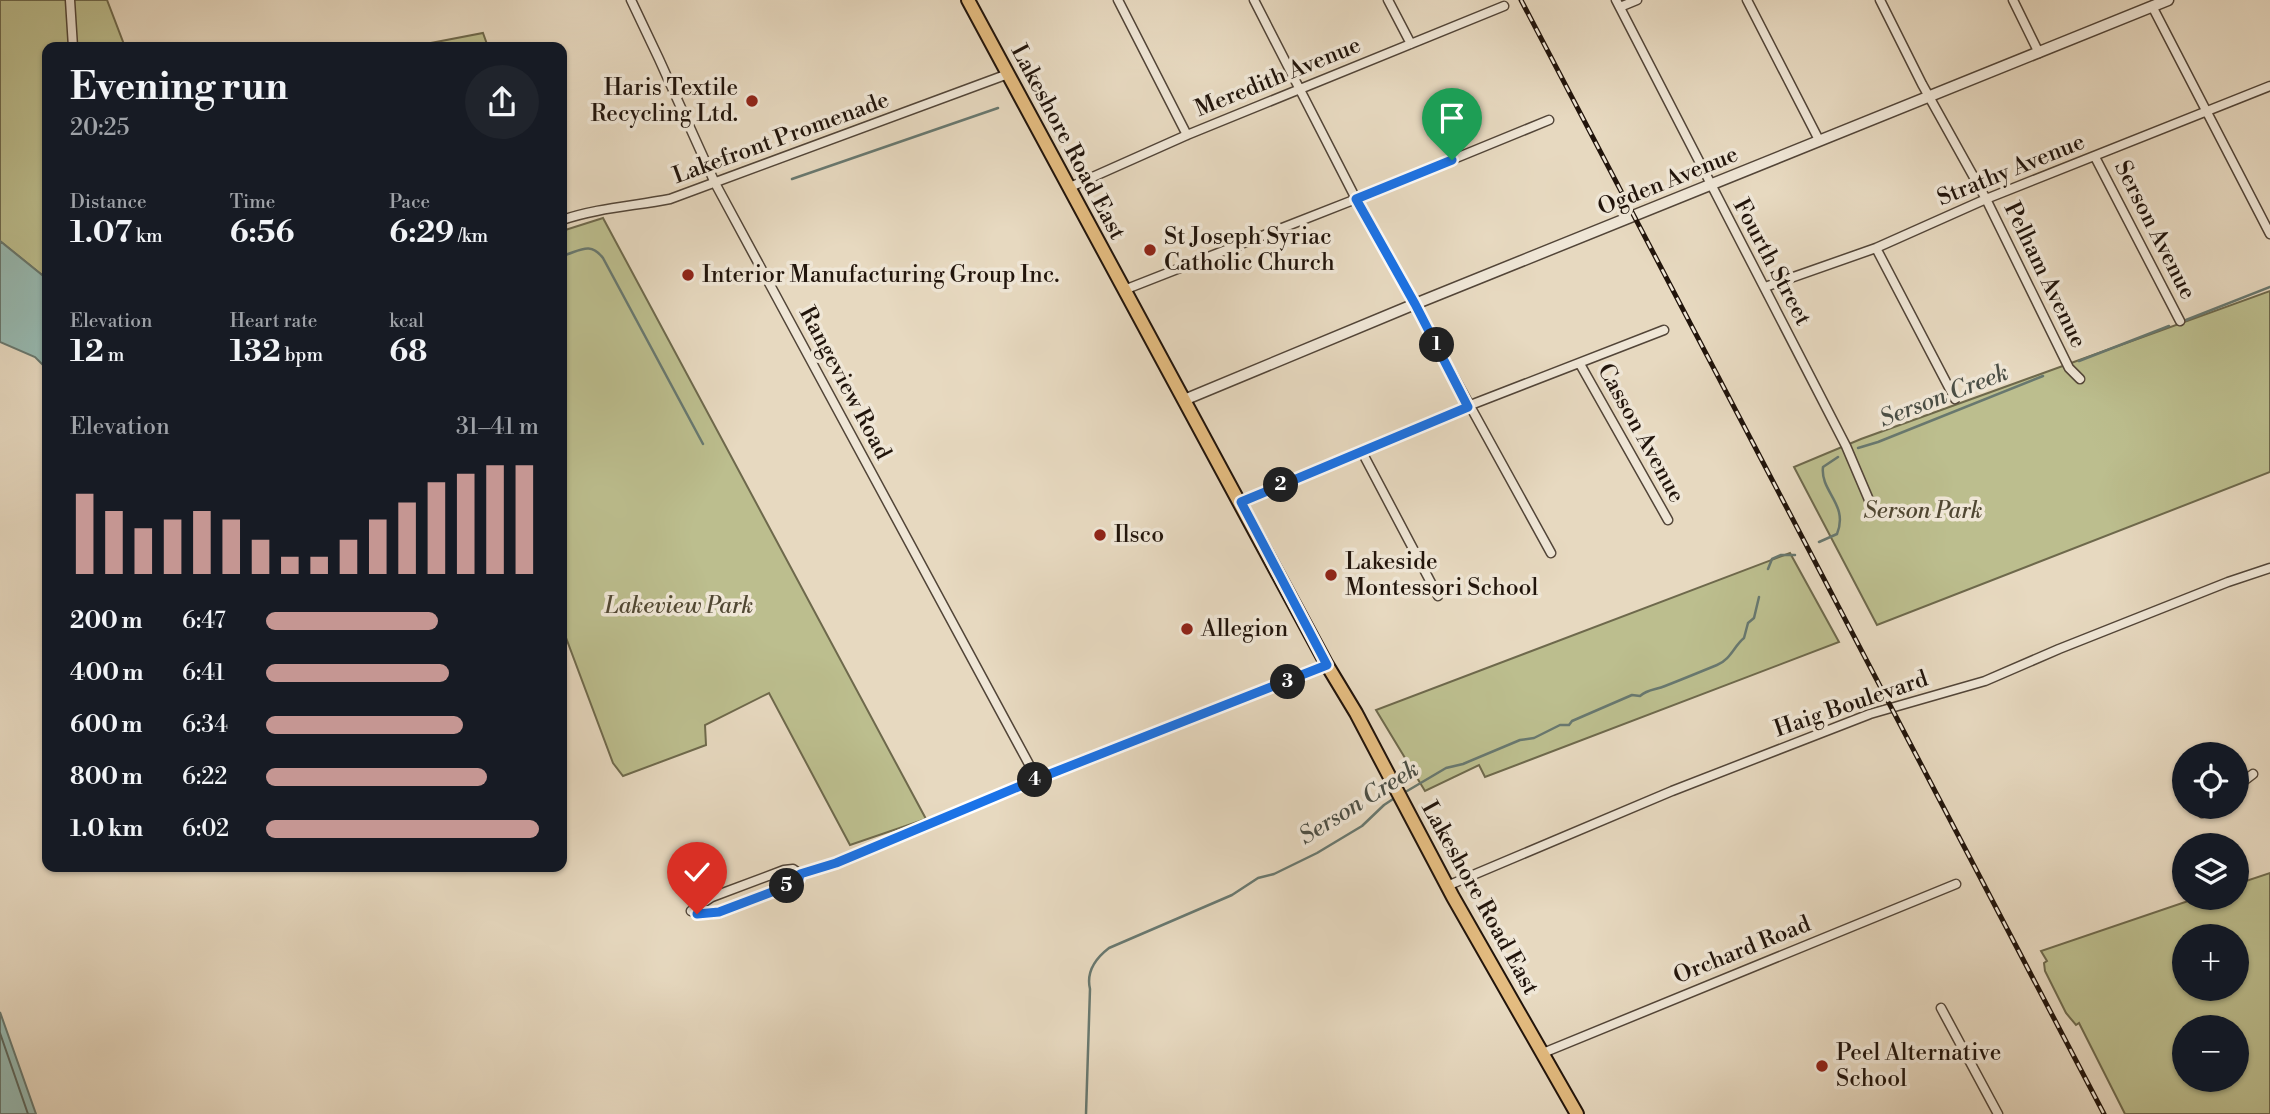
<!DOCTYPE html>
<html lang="en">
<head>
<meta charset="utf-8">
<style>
  :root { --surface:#171b24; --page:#20242c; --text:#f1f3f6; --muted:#9ea1a6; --accent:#c59692 }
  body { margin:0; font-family:"Libre Bodoni",serif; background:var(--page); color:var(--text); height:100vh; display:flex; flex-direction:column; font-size:26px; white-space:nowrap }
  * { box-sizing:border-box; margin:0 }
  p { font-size:23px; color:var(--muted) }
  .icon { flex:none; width:38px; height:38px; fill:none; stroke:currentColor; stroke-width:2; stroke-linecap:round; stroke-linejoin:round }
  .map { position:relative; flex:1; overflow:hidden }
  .side { position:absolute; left:42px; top:42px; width:525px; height:830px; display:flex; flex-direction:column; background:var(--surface); border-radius:14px; box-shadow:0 2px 5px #0004 }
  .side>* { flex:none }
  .buttons { position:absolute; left:2172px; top:742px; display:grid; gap:14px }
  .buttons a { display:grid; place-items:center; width:77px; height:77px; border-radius:50%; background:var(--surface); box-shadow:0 2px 5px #0004; font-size:35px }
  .pin { position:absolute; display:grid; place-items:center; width:60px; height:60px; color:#fff; margin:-72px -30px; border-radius:50% 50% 50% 0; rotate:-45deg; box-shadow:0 0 7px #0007 }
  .pin .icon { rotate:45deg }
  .km { position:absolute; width:35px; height:35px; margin:-18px; border-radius:50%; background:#222; color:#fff; font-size:19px; line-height:35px; text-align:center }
  .round { display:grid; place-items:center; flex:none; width:74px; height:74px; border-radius:37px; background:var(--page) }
  .overview { display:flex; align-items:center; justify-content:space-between; height:119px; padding:0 28px }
  h1 { font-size:38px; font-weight:700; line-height:52px }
  .metrics { display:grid; grid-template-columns:repeat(3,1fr); gap:10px; height:119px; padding:7px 28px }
  .metrics div { display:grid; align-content:center }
  .metrics b { font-size:30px; font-weight:700 }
  .metrics small { font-size:19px; font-weight:400 }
  .metrics p { font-size:19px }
  .chart { height:196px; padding:14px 28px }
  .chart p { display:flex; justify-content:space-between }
  .chart svg { width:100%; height:126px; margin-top:7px; stroke:var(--accent); stroke-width:6 }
  ul { padding:0 28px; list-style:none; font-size:23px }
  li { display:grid; grid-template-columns:112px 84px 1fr; align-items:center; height:52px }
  li i { height:18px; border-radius:9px; background:var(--accent) }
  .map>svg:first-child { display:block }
  .green { fill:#bcbe8e; stroke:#6e694c; stroke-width:2; fill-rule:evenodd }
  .water { fill:#97bab2; stroke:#68786f; stroke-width:2 }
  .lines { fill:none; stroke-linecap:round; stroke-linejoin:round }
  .shore { stroke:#5c675e; stroke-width:2 }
  .stream { stroke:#68786f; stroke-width:2.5 }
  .minor-casing { stroke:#524538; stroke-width:11 }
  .tertiary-casing { stroke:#524538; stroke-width:13 }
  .primary-casing { stroke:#21140b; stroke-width:16 }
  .minor { stroke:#efe6d6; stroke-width:8 }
  .tertiary { stroke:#efe6d6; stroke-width:10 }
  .primary { stroke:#e4bc80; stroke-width:12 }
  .rail-casing { stroke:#21140b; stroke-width:5 }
  .rail { stroke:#efe6d6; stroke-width:2.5; stroke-dasharray:8; stroke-linecap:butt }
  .route-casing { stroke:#fff; stroke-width:14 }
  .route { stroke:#1a73e8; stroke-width:9 }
  .poi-dot { fill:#8f2418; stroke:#efe6d6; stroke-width:2.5 }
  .labels { text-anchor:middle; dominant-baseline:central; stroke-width:7; stroke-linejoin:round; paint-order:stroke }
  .street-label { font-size:23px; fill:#21140b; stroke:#efe6d6 }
  .poi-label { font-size:23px; fill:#21140b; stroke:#efe6d6; text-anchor:start }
  .park-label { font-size:23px; font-style:italic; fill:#504732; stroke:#efe6d6 }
  .water-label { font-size:24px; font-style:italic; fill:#4a4e45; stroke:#efe6d6 }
</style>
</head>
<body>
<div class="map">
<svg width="2270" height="1114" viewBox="0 0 2270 1114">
  <rect width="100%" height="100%" fill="#e7d9c0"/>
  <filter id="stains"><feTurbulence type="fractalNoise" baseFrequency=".00286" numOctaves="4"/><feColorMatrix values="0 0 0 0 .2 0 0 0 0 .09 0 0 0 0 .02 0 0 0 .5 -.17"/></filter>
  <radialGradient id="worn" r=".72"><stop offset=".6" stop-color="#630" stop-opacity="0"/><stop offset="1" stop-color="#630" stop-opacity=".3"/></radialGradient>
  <path class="green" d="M0,0h107l18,47h-78v232l-47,-38z
    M483,33l5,14h-78z
    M603,218l323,601 -76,26 -81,-152 -64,32 1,20 -83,31 -10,-13 -51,-136v-396z
    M2270,291v181l-393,153 -83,-158 67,-28z
    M1790,553l49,89 -354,135 -6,-12 -54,26 -49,-81z
    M2270,873v241h-145l-46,-91 -3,2 -10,-12 -21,-42 -1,-8 3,-2 -6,-10 156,-53h39l1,-14zM2184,936h52v53h-52zM2184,1027h52v53h-52z"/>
  <path class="water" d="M0,241l47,38v90l-12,-12 -35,-15z
    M0,1012l36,102h-36z"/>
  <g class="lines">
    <path class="shore" d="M0,1033l28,81"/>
    <path class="stream" d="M792,179l206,-71
      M562,256c18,-5 28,-15 41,2l100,186
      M2186,320l84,-33
      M2079,361l90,-35
      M1858,448l20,-6 165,-66
      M1819,542l18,-8c12,-30 -17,-42 -14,-67l15,-10
      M1768,569l4,-10 9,-4h14
      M1402,794l44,-26 17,-4 57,-24 14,-2 26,-13h9l3,-4 60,-26 8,1c8,-7 16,-6 25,-10 18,-7 35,-14 52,-21 14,-6 17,-19 27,-27l4,-15 6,-5 5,-21
      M1086,1114l4,-125c-4,-17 6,-31 19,-41l123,-53 26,-17 16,-4 43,-21 45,-27 22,-21 12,-8"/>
    <defs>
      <path id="minor" d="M70,0l3,47
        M631,0l28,59 56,124 322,596
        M1118,0l69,135
        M1254,0l102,199 195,354
        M1388,0l23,44
        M1616,0l230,446 26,61
        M1747,0l72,140
        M1880,0l42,84 64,115 83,169 11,11
        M2013,0l26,53
        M2152,6l118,228
        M1620,7l17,-7
        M2095,157l85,164
        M1068,188l119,-53 317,-129
        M562,220c35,-12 72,-14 108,-21l338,-125
        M1876,248l79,151
        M1765,287l111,-39 110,-49 284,-113
        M1124,290l232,-91 193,-79
        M1580,364l88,156
        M1362,452l76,144
        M1241,502l227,-96 196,-76
        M2236,787l17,-13
        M2202,813l9,-6
        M800,874l36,-11 201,-84 290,-114
        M1447,886l225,-95 198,-77 115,-33 74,-32 169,-67 42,-14
        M691,911l16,3 12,-1 76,-30 4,-4 1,-5
        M691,911l21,-14 72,-27 9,-1 7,5
        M1941,1008l57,106
        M1543,1053l413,-169"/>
      <path id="tertiary" d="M1184,400l231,-96 753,-304"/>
      <path id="primary" d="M968,0l359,665 29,48 97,184 124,217"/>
    </defs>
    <use href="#minor" class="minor-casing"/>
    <use href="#tertiary" class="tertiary-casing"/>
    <use href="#primary" class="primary-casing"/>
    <use href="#minor" class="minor"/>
    <use href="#tertiary" class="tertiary"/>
    <use href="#primary" class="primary"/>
    <defs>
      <path id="rail" d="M1521,0l583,1114"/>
    </defs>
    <use href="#rail" class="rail-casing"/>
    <use href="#rail" class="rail"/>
  </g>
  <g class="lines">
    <defs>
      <path id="route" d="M697,914l22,-2 74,-28 6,-5 1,-5 36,-11 201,-84 290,-114 -86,-163 227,-95 -53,-103 -59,-105 96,-39"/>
    </defs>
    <use href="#route" class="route-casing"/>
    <use href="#route" class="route"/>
  </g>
  <g class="poi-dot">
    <circle cx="752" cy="101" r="7"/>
    <circle cx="1150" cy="250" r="7"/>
    <circle cx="688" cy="275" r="7"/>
    <circle cx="1100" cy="535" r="7"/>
    <circle cx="1331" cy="575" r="7"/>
    <circle cx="1187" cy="629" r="7"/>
    <circle cx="1822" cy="1066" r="7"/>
  </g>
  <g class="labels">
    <g class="street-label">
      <text transform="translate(1278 77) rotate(-22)">Meredith Avenue</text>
      <text transform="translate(781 138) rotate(-20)">Lakefront Promenade</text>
      <text transform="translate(1068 142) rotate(62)">Lakeshore Road East</text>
      <text transform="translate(2011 170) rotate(-22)">Strathy Avenue</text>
      <text transform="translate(1668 181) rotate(-22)">Ogden Avenue</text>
      <text transform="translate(2155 230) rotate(63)">Serson Avenue</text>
      <text transform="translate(1772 262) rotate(62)">Fourth Street</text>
      <text transform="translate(2045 275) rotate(64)">Pelham Avenue</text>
      <text transform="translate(845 383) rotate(62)">Rangeview Road</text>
      <text transform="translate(1641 433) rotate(61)">Casson Avenue</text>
      <text transform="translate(1851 704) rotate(-19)">Haig Boulevard</text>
      <text transform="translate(1480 898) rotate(61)">Lakeshore Road East</text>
      <text transform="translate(1742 950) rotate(-22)">Orchard Road</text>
    </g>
    <g class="poi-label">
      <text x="738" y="88" text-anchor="end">Haris Textile<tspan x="738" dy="26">Recycling Ltd.</tspan></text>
      <text x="1164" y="237">St Joseph Syriac<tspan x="1164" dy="26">Catholic Church</tspan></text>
      <text x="702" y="275">Interior Manufacturing Group Inc.</text>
      <text x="1114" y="535">Ilsco</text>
      <text x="1345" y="562">Lakeside<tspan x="1345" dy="26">Montessori School</tspan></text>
      <text x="1201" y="629">Allegion</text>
      <text x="1836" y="1053">Peel Alternative<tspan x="1836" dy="26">School</tspan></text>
    </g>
    <g class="park-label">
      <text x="1923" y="511">Serson Park</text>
      <text x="679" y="606">Lakeview Park</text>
    </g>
    <g class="water-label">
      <text transform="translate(1944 396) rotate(-21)">Serson Creek</text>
      <text transform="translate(1359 803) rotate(-32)">Serson Creek</text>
    </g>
  </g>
  <rect width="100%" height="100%" filter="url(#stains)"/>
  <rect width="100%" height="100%" fill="url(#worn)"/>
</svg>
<div class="buttons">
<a><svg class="icon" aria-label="locate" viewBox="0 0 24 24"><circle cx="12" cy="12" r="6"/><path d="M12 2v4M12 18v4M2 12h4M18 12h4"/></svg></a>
<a><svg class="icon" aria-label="layers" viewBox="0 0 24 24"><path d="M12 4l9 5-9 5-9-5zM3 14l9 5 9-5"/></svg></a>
<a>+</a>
<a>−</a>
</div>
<div class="pin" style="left:1452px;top:160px;background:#1e9e55"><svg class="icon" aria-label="arrive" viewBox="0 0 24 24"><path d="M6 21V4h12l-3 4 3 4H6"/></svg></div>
<div class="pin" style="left:697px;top:914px;background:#d93025"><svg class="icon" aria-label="check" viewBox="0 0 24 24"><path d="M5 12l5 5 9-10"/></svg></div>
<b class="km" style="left:1437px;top:345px">1</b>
<b class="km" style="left:1281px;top:485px">2</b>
<b class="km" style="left:1288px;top:682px">3</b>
<b class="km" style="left:1035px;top:780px">4</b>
<b class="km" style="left:787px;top:886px">5</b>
<section class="side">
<div class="overview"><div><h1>Evening run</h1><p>20:25</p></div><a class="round"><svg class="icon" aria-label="share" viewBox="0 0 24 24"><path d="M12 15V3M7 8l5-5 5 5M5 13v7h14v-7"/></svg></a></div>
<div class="metrics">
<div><p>Distance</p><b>1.07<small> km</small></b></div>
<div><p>Time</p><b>6:56</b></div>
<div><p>Pace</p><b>6:29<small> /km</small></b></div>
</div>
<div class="metrics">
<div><p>Elevation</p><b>12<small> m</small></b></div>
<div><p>Heart rate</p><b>132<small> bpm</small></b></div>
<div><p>kcal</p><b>68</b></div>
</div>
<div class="chart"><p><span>Elevation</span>31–41 m</p>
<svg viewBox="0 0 160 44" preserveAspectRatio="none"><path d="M5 44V16M15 44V22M25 44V28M35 44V25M45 44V22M55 44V25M65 44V32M75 44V38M85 44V38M95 44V32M105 44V25M115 44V19M125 44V12M135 44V9M145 44V6M155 44V6"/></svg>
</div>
<ul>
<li><b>200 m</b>6:47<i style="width:63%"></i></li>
<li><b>400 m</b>6:41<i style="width:67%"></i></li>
<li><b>600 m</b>6:34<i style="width:72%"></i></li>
<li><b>800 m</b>6:22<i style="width:81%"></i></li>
<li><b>1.0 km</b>6:02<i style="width:100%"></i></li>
</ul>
</section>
</div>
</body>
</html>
